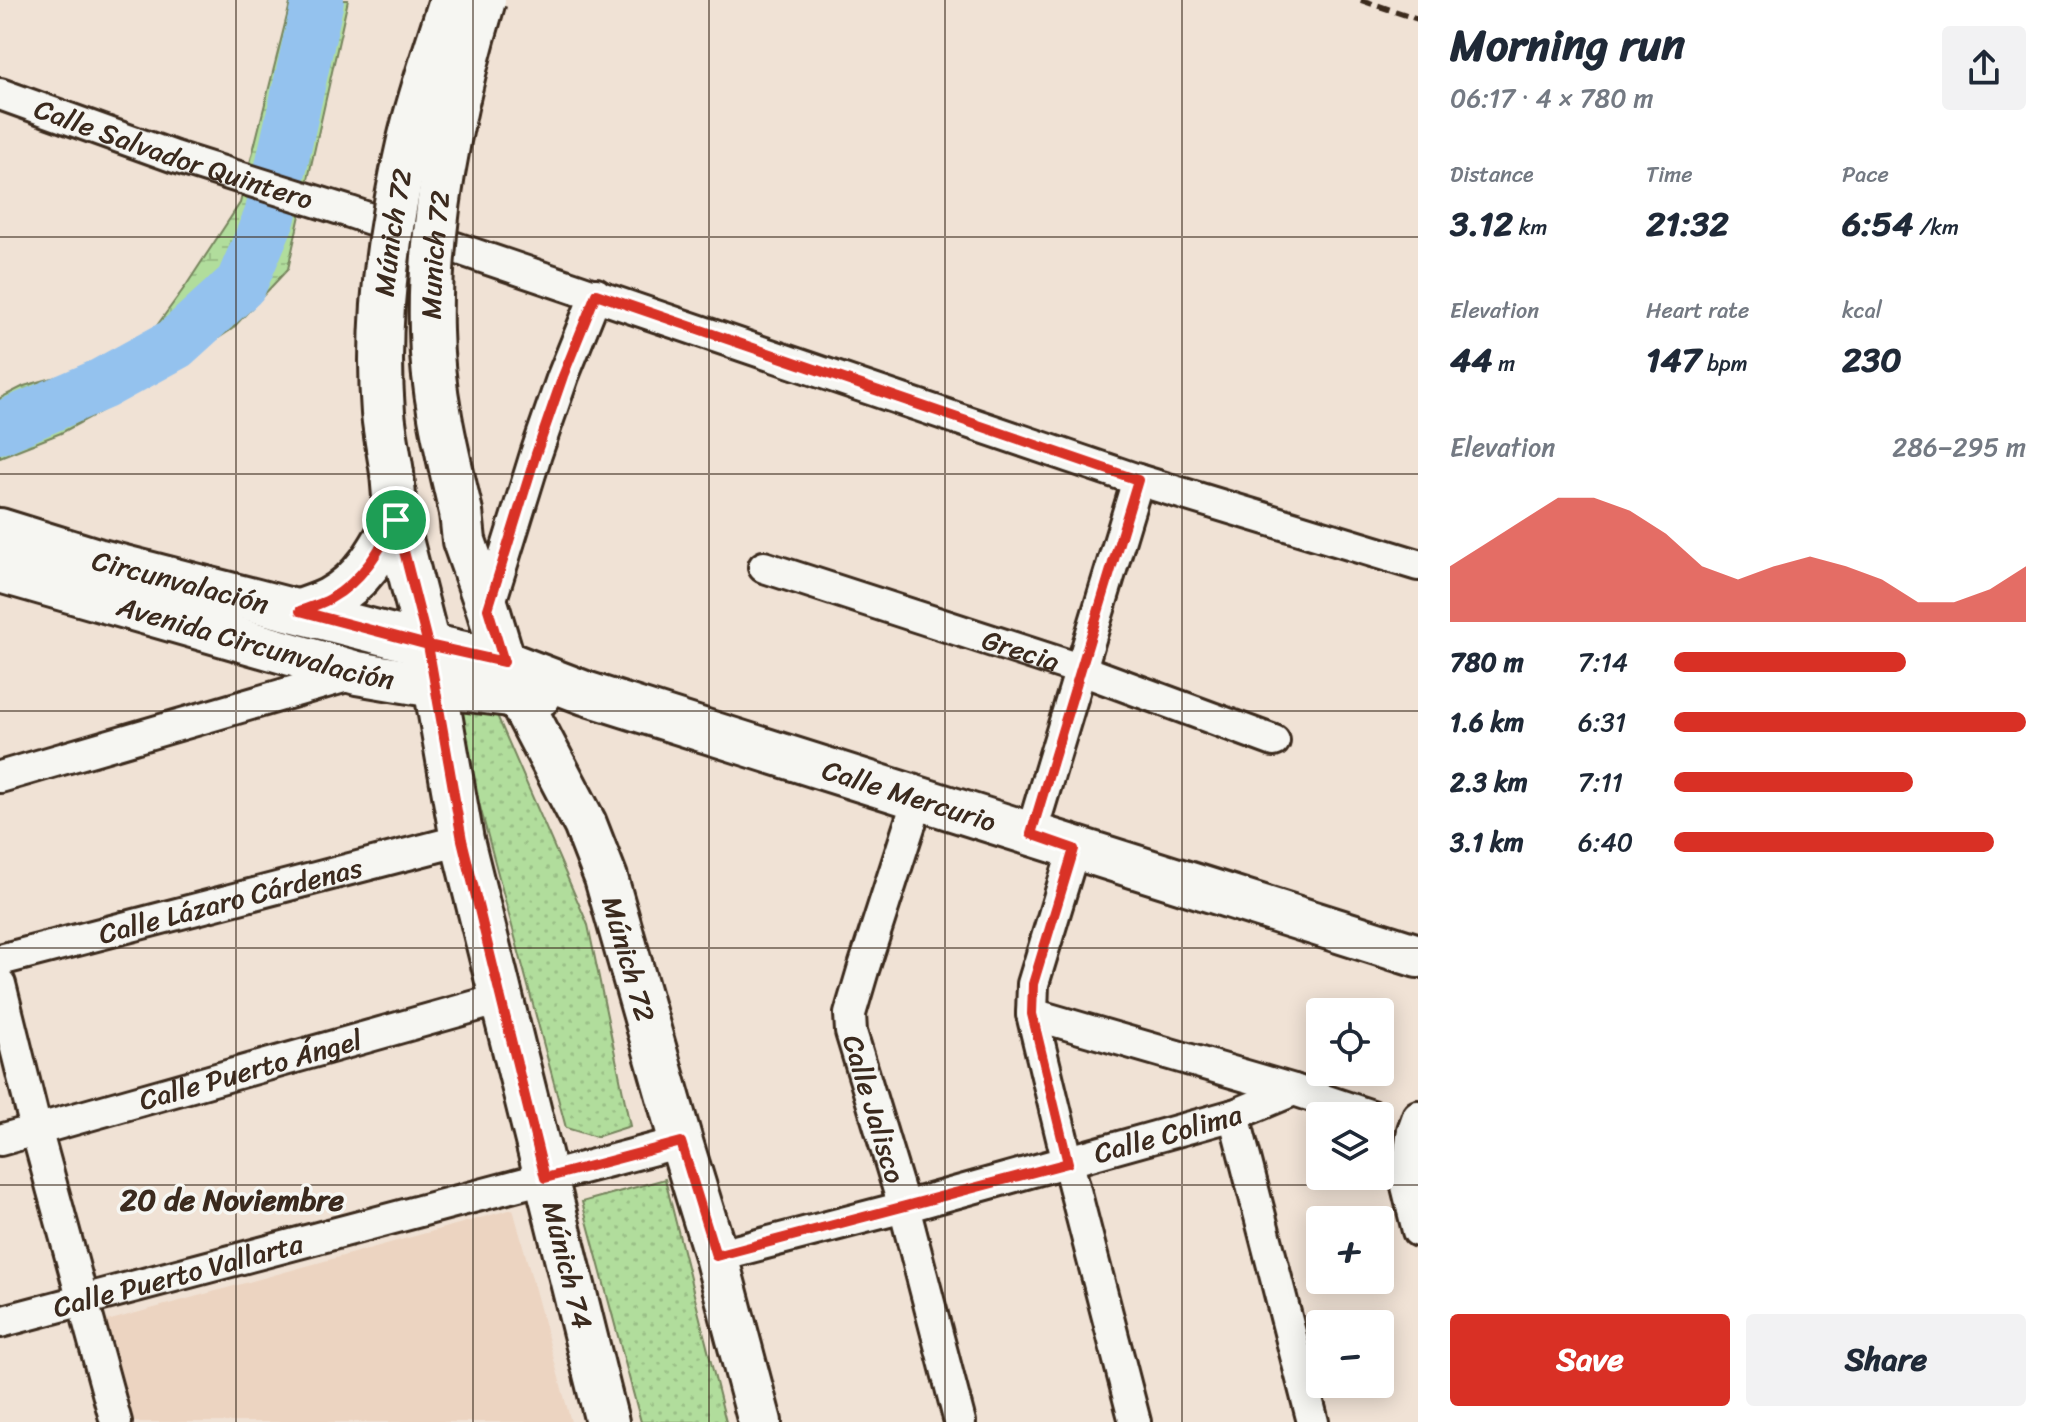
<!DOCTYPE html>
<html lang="en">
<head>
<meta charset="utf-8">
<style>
  :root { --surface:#fff; --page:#f2f2f3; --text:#1f2937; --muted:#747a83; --accent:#d93025 }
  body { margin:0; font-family:Sriracha,sans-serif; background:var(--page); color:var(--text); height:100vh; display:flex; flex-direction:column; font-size:30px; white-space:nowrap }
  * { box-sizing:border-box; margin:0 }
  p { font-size:26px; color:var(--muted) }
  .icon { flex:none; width:44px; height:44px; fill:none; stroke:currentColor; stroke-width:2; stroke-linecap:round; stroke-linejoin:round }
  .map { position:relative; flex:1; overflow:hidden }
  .drawer { display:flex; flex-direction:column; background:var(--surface); width:640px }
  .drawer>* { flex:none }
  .buttons { position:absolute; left:1306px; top:998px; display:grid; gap:16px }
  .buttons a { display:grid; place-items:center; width:88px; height:88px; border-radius:8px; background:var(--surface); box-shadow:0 4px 20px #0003; font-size:40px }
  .pin { position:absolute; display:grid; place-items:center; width:68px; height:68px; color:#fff; margin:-34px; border:4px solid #fff; border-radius:50%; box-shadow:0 2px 8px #0007 }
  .round { display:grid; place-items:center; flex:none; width:84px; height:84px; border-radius:8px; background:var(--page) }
  .head { display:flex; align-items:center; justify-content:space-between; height:136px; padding:0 32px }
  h1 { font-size:44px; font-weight:800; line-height:60px }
  .figures { display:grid; grid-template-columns:repeat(3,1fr); gap:12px; height:136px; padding:8px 32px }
  .figures div { display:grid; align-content:center }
  .figures b { font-size:34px; font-weight:800 }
  .figures small { font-size:22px; font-weight:400 }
  .figures p { font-size:22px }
  .chart { height:224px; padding:16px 32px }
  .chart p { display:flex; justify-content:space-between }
  .chart svg { width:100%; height:144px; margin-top:8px; fill:var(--accent); opacity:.7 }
  .primary-button { display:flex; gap:16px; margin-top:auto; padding:16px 32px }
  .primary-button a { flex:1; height:92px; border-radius:8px; background:var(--accent); color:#fff; font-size:32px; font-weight:800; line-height:92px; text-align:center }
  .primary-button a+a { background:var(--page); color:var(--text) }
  ul { padding:0 32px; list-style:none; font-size:26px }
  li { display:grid; grid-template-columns:128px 96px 1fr; align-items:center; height:60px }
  li i { height:20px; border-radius:10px; background:var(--accent) }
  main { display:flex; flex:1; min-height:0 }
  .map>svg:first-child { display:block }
  .built { fill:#ecd4c1 }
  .grass { fill:url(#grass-dots); stroke:#76845d; stroke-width:2 }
  .wetland { fill:url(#wetland-marsh); stroke:#76845d; stroke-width:2 }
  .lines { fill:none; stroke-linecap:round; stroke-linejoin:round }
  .river { stroke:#94c2ee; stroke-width:52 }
  .street-casing { stroke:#3b2a1e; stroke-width:36 }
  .secondary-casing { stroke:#3b2a1e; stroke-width:48 }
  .street { stroke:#f6f6f2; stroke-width:30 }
  .secondary { stroke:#f6f6f2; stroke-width:42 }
  .rail { stroke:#3b2a1e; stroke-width:6; stroke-dasharray:12 6; stroke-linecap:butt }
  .secondary-bridge-casing { stroke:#3b2a1e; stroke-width:48; stroke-linecap:butt }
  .secondary-bridge { stroke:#f6f6f2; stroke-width:42 }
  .route-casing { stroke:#fff; stroke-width:16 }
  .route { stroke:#d93025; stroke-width:10 }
  .grid { fill:none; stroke:#3b2a1e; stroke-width:2; stroke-opacity:0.55 }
  .labels { text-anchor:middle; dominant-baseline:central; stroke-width:7; stroke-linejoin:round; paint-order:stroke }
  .street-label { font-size:28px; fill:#3b2a1e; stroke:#f6f6f2 }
  .neighbourhood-label { font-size:30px; font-weight:bold; fill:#3b2a1e; stroke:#f6f6f2 }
</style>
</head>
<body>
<main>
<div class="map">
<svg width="1418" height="1422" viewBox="0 0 1418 1422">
  <defs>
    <pattern id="grass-dots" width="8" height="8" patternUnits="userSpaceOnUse" patternTransform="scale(2)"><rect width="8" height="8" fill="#b1dd9c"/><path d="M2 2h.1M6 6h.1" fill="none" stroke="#99be86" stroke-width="1.8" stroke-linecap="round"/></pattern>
    <pattern id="wetland-marsh" width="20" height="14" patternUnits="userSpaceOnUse" patternTransform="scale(2)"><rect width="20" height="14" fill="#b1dd9c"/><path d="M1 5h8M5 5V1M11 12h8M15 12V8" fill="none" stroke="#99be86"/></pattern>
  </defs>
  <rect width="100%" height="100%" fill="#f0e2d5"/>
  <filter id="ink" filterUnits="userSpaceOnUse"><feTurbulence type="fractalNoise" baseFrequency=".0125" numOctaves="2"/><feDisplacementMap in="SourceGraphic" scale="16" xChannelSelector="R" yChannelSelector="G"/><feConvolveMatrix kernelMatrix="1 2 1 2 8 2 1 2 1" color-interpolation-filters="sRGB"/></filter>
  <g filter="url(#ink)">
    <path class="built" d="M513,1209l58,213h-437l-27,-101z"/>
    <path class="grass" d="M493,706l95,219 42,201 -34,11 -30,-9 -111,-415z
      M665,1179l61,243h-85l-59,-220z"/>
    <path class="wetland" d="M291,0h57l-60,269 -56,60 -88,59 -83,45 -61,24v-59l24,-12 75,-21 54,-34 34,-47 53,-81z"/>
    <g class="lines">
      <path class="river" d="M0,428l102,-44 73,-40 66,-60 29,-68 48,-216"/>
      <defs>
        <g id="street">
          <path id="s1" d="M0,94l175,63 175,55 788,268 280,85"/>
          <path id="s2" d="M764,567l315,102 195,72"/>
          <path d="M488,609l48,-155 27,-78 33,-82"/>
          <path d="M0,777l357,-104"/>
          <path id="s3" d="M918,799l-55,171 -13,44 1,18 53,175 56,215"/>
          <path d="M1031,834l107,-354"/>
          <path d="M1074,849l-41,135 -1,30 36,149 67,259"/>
          <path id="s4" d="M0,960l462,-120"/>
          <path d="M0,984l36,145 80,293"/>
          <path d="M1032,1014l262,76 78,26"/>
          <path d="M1234,1115l79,307"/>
          <path d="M1418,1116l-5,14 -7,52 12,49"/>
          <path id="s5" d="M0,1140l501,-141"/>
          <path id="s6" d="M716,1256l188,-49 330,-92 60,-25"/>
          <path id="s7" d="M0,1322l681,-180"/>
        </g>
        <g id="secondary">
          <path id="s8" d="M392,473l4,47 32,125 34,195 145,582"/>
          <path id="s9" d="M461,512l3,29 24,68 16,53 14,34 67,128 21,54 75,264 35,114 44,166"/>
          <path id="s10" d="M0,530l97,30 331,85 76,17 81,31 833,263"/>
          <path id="s11" d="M0,571l357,102 77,13 84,10 22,-1"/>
          <path d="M300,611c10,-4 21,-7 30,-12 33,-18 49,-48 66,-79"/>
        </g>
      </defs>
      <use href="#street" class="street-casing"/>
      <use href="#secondary" class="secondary-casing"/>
      <use href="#street" class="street"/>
      <use href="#secondary" class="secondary"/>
      <path class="rail" d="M1361,0l57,19"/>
      <defs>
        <g id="secondary-bridge">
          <path id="s12" d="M392,473c-3,-20 -7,-40 -9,-60 -7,-91 5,-184 26,-273 11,-47 28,-94 42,-140"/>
          <path id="s13" d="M461,512c-14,-59 -29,-119 -30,-181 -3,-109 22,-227 53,-331"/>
        </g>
      </defs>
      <use href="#secondary-bridge" class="secondary-bridge-casing"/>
      <use href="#secondary-bridge" class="secondary-bridge"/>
    </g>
  </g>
  <g class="lines" filter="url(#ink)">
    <defs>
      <path id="route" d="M396,520l32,125 34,195 83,338 136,-36 35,114 352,-93 -36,-149 1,-30 41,-135 -43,-15 107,-354 -542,-186 -33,82 -27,78 -48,155 16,53 -76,-17 -128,-34c10,-4 21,-7 30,-12 32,-18 49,-48 66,-79"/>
    </defs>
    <use href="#route" class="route-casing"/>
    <use href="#route" class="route"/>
  </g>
  <path class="grid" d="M236,0v1422M473,0v1422M709,0v1422M945,0v1422M1182,0v1422M0,237h1418M0,474h1418M0,711h1418M0,948h1418M0,1185h1418"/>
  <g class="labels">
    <g class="street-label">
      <text stroke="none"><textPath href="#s1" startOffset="184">Calle Salvador Quintero</textPath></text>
      <text stroke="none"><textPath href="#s12" startOffset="242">Múnich 72</textPath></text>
      <text stroke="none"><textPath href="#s13" startOffset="260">Munich 72</textPath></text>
      <text stroke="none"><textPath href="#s10" startOffset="188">Circunvalación</textPath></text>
      <text stroke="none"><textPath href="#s11" startOffset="266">Avenida Circunvalación</textPath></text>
      <text stroke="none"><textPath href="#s2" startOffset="270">Grecia</textPath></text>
      <text stroke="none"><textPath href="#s10" startOffset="948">Calle Mercurio</textPath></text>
      <text stroke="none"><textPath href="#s4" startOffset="238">Calle Lázaro Cárdenas</textPath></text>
      <text stroke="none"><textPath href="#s9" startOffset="480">Múnich 72</textPath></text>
      <text stroke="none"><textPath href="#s5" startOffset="260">Calle Puerto Ángel</textPath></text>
      <text stroke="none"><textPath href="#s3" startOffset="324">Calle Jalisco</textPath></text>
      <text stroke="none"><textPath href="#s6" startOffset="468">Calle Colima</textPath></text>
      <text stroke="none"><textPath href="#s8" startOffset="812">Múnich 74</textPath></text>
      <text stroke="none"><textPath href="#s7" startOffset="184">Calle Puerto Vallarta</textPath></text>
    </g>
    <g class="neighbourhood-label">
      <text x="232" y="1200">20 de Noviembre</text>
    </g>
  </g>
</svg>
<div class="buttons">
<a><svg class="icon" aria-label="locate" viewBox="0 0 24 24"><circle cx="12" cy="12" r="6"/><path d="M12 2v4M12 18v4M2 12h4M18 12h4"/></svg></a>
<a><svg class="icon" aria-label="layers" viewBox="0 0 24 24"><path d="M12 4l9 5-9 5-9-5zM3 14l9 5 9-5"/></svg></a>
<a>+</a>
<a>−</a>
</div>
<div class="pin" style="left:396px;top:520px;background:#1e9e55"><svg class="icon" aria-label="arrive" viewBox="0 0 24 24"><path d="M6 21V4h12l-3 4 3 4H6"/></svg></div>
</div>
<section class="drawer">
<div class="head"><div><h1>Morning run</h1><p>06:17 · 4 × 780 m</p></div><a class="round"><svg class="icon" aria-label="share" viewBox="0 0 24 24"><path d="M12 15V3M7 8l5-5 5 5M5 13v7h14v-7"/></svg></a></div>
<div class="figures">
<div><p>Distance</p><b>3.12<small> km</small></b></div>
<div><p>Time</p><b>21:32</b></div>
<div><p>Pace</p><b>6:54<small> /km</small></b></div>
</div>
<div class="figures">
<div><p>Elevation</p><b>44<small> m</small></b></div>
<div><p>Heart rate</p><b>147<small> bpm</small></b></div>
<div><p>kcal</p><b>230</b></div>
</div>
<div class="chart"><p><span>Elevation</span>286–295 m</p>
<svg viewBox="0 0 160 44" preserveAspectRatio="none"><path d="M0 44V27L10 20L20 13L30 6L40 6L50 10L60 17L70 27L80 31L90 27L100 24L110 27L120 31L130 38L140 38L150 34L160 27V44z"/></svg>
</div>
<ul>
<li><b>780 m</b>7:14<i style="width:66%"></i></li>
<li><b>1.6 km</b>6:31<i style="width:100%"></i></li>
<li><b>2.3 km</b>7:11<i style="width:68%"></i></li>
<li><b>3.1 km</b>6:40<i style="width:91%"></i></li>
</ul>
<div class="primary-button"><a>Save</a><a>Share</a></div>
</section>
</main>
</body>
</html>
